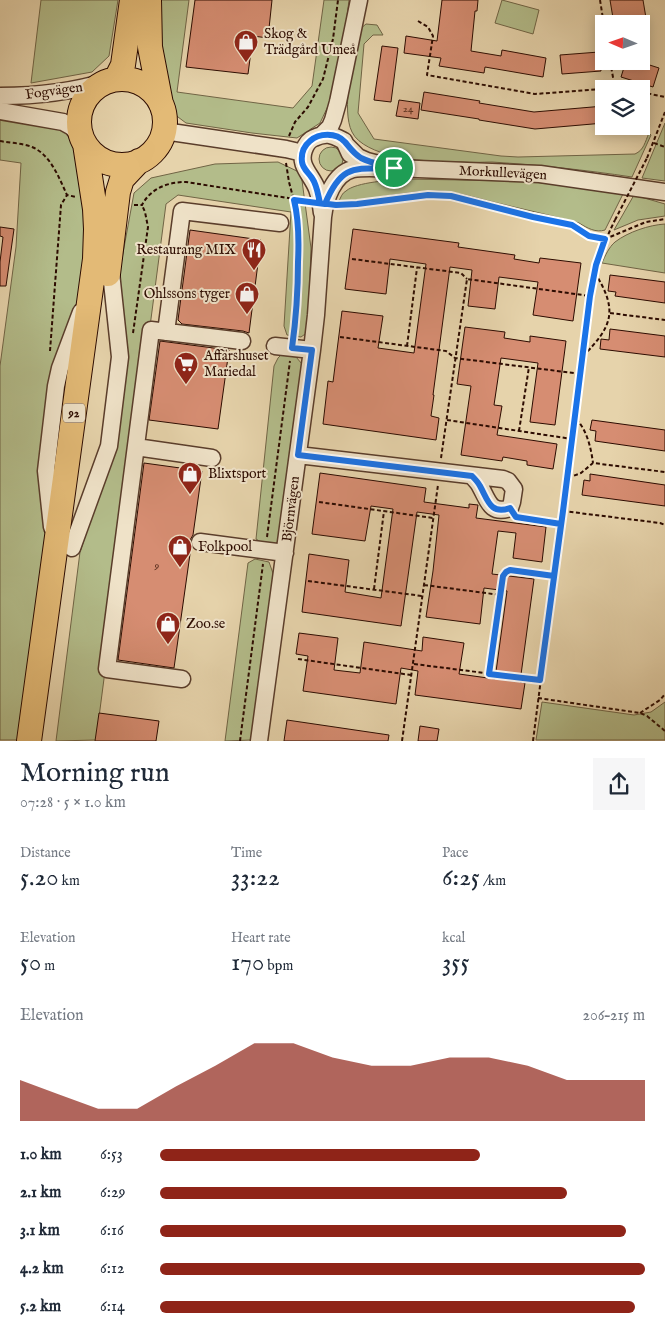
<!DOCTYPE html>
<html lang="en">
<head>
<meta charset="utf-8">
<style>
  :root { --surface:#fff; --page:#f6f6f7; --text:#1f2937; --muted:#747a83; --accent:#8f2418 }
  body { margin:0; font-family:"IM FELL English",serif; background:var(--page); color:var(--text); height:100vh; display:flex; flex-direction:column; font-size:19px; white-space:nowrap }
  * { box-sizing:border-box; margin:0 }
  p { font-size:16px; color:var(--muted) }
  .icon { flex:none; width:28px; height:28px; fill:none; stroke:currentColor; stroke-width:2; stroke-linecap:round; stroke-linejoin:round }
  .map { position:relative; height:741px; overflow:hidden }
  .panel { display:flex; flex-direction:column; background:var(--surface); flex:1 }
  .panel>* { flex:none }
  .needle { width:32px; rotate:272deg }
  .buttons { position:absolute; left:595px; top:15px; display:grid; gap:10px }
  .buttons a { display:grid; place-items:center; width:55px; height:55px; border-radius:0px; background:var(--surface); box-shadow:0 2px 12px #0003; font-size:25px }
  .pin { position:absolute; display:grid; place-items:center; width:42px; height:42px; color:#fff; margin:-21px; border:2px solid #fff; border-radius:50%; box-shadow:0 1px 5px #0007 }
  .round { display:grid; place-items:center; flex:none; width:52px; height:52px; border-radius:0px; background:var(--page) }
  .summary { display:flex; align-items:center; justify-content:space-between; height:85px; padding:0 20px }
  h1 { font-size:28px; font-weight:600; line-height:38px }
  .stats { display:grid; grid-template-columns:repeat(3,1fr); gap:8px; height:85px; padding:5px 20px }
  .stats div { display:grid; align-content:center }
  .stats b { font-size:25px; font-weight:600 }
  .stats small { font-size:14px; font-weight:400 }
  .stats p { font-size:14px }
  .chart { height:140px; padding:10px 20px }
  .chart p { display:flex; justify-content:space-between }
  .chart svg { width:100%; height:90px; margin-top:5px; fill:var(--accent); opacity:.7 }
  ul { padding:0 20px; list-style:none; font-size:16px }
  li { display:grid; grid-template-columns:80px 60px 1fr; align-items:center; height:38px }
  li i { height:12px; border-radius:6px; background:var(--accent) }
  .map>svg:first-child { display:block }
  .green { fill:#b3bc8a; stroke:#706445 }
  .building { fill:#d68d72; stroke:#2c0b00 }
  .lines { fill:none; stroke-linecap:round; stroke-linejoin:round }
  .minor-casing { stroke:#5a3d2b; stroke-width:19 }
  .highway-casing { stroke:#2c0b00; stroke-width:26 }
  .path { stroke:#2c0b00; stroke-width:2; stroke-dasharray:4 2.5; stroke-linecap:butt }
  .minor { stroke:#efe2c8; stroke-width:16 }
  .highway { stroke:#e3ba76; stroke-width:24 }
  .path-bridge { stroke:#2c0b00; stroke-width:2; stroke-dasharray:4 2.5; stroke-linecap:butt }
  .route-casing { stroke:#fff; stroke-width:10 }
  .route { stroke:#1a73e8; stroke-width:6 }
  .labels { text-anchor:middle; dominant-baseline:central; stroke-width:4; stroke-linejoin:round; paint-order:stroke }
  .number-label { font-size:11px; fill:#562c1c }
  .shield { fill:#efe2c8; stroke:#664c3c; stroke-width:1 }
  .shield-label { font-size:12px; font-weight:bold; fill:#2c0b00 }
  .poi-label { font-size:14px; fill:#2c0b00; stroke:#efe2c8; text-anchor:start }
  .street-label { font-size:14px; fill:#2c0b00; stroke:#efe2c8 }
</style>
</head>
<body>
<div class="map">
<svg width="665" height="741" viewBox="0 0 665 741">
  <rect width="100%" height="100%" fill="#e6d3ab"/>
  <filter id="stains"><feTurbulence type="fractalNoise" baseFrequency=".004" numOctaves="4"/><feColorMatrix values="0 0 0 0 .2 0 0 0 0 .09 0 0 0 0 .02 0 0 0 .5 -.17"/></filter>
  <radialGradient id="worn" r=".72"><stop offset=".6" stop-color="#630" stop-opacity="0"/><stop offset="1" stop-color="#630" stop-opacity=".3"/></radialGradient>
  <path class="green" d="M41,0h77l-9,56 -17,16 -61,11z
    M158,0h31l-12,92 116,16 19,-22 12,-86h25l-4,33 -15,69 -10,21 -23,15 -45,-5 -66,-10 -12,-9 -12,-39z
    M502,0l37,10 -6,24 -38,-11z
    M366,24l11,1 6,10h-10l-9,9 -6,69 16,26 127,17 17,1 117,-3c9,-4 10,-12 14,-21l2,2 -19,42c-46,-7 -93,-12 -140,-15 -10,0 -20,1 -30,0 -23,0 -49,-1 -72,-7 -12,-3 -32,-10 -38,-23 -11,-22 1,-73 5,-97l3,-6z
    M0,116l64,12 12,19 11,58 1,57 -66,478h-22v-374l16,-119 5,-84 -21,-3z
    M665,123v58l-23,-3z
    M319 159a12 12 0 1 1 24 0a12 12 0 1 1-24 0Z
    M278,162l23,11 10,75 -3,84 -7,5 -14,-2 -3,-9 7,-114 -113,-17 -12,9 -70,536 -40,1 24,-189 35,-105 12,-103 -8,-69 15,-82 17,-15 64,-14z
    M406,179l112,2 39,3 67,8 -19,38c-9,3 -18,-2 -26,-7 -29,-8 -57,-14 -86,-21 -21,-5 -41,-12 -63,-11 -31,1 -60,10 -91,10 2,-4 3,-8 7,-10 10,-9 46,-11 60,-12z
    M634,195l31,9v12l-27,4 -24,10z
    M665,224v49l-63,-10c3,-7 7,-16 13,-21 13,-10 34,-17 50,-18z
    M281,355l15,2 6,7 -20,175 -6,6 -15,-3 -5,-3 18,-173 4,-8z
    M255,559l14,3 6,17 -24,161 -26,1 23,-178z
    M542,702l92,13 17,-3 14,-10v38h-129z"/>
  <path class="building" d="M195,0h77l-4,38 -15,-2 -5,38 -62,-7z
    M442,0h36l-1,11h-2l-4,40 30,5 1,-6 44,8 -3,19 -58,-10 -1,6 -45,-7 2,-8 -37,-5 2,-17 31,5z
    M610,0h33l4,24h-33z
    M382,46l16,2 -7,54 -17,-2z
    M599,52l2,19 -39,3 -2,-19z
    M626,61h11l22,7 -6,19 -32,-10z
    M424,92l56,9 -1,2 55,9 70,-6v17l-69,6 -56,-9v-1l-58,-9z
    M399,100l21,3 -2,16 -22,-3z
    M0,227l14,2 -8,57h-6v-24l3,-25 -3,-1z
    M353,229l106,14 -1,4 57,8 -1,4 25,4 1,-5 41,5 -8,58 -40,-6 5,-33 -39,-5 -4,32 -27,-3 4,-36 -22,-3 -17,128h1l-3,21 8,2 -3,22 -113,-16 5,-43 5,1 9,-71 41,5 -5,32 36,5 12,-89 -36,-5 -4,35 -41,-5z
    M190,230l71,10 -12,93 -6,-2 -61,-7 -4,-4z
    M610,275l55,7v21l-50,-7 1,-4 -8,-1z
    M465,327l40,5 -1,6 26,4v-6l36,5 -11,84 -25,-3 8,-59 -37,-5 -7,47 8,1 -5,29 60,9 -4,25 -26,-4v-4l-24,-4 -1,4 -41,-6 10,-69 -14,-2z
    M610,329l55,7v21l-65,-8 1,-10 8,1z
    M160,341l69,9 -11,79 -69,-9z
    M592,420l73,10v21l-70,-10 1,-10 -6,-1z
    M144,463l58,8 -9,64 -3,5 1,7 -17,121 -56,-8z
    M320,473l106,15 -2,14 45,6v-4l9,1 -2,13 70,9 -4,35 -29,-4 3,-25 -18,-2 -6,43 42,5 -14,103 5,1 -4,26 -106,-14 3,-24 -17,-3 -5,36 -93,-13 5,-35 -12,-2 3,-21 39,5 -4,32 26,3 4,-31 58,9 1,-14 41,6 -5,31 36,5 12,-88 -23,-3 -4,36 -54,-7 7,-46 6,-56 -22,-3 -16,114 -99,-14 7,-58 40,6 -4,32 36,6 12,-89 -22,-3 -6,35 -53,-7z
    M590,474l75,11v21l-83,-11 2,-15 6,1z
    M99,713l60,8 -3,20h-61z
    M287,720l102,15 -1,6h-104z
    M420,726l19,3 -2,12h-19z"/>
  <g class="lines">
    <defs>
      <path id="minor" d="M0,96c37,0 72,-4 108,-15
        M0,111l63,11 9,5 10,11
        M164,131l122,18 17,4
        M322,135l8,-8 3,-7 5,-18 21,-102
        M346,145l12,12 9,4 27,7 146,6 125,18
        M322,213c-1,-8 -2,-16 -5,-24 -5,-14 -19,-23 -13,-39 2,-6 5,-10 10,-12 13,-6 18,-3 30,3l6,13
        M166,332l16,-121 98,12
        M275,346l37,4
        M136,447l76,11
        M298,455l205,24 5,2 6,8 -2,13 -2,6c-20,7 -22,-8 -30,-22 -2,-4 -5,-7 -8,-10
        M52,527l-6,-56 10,-85 4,-18 21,-56
        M200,542l85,11
        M72,548l37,-102 11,-89 -10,-94
        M182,679l-75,-10 44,-339 91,11
        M259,741l53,-391 4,-35 7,-98c2,-17 10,-43 30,-48 13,-2 28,0 41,-1"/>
      <path id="highway" d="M149,0l1,47 11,57
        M116,79l7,-14 9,-65
        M79 122a43 43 0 1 1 86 0a43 43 0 1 1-86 0Z
        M108,274l10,-82 4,-13 17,-18
        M29,741l66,-482 1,-30 -1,-20 -10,-65"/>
    </defs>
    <use href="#minor" class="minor-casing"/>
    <use href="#highway" class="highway-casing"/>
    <path class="path" d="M600,0l4,25
      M418,21l10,6 5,9 -6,39 108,19 80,-6
      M610,61l5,27 6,1
      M641,92l24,5
      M289,136l6,-14 13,-15 15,-28 10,-40 5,-39
      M0,141c10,2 22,2 32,6 19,8 27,31 35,48l9,2
      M654,143l11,4
      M647,158l18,-46
      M286,163l3,19 8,30 1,18v63l-4,41
      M134,205h8c9,-17 26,-23 44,-23l121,19
      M339,205l18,-1 71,-9 23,1 82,21 39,8 17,11 16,3 41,-17 19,-3
      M352,259l109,14 6,6
      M610,313l55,7
      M133,333l15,-106 -3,-15 -3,-7
      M340,337l106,14 9,7 126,16
      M407,346l10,-78
      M50,351l11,-146 6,-10
      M583,356c30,-30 35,-46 12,-83
      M576,419c11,11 15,29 17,44
      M447,420l125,19
      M519,431l10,-64
      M441,458l26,-179 123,17
      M568,478l13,-5 12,-10 72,9
      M319,502l114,16
      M563,511l97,12 5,2
      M519,518l42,6
      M267,537l23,-176
      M308,581l114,15
      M424,585l77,10
      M374,589l10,-78
      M298,659l113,16
      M414,664l126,16
      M489,674l14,-98 3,-4 4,-2 44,6
      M538,698l102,15 7,3 18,15
      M640,713l20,-13 5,-6
      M240,741l23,-177
      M402,741l36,-256
      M533,741l57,-445c6,-29 12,-50 25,-76"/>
    <use href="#minor" class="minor"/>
    <use href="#highway" class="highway"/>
    <path class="path-bridge" d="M615,220l32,-62"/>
  </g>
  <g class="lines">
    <defs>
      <path id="route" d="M394,168c-39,1 -52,-5 -69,36l-31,-4c5,20 5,41 4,62 0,29 -2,57 -6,86l20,2 -14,105 174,21c3,3 6,6 8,10 8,14 10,29 30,22l6,9 45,7 -7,52 -44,-6 -4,2 -3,4 -14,98 51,6 23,-169 27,-215 6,-31 9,-26 -16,-3 -17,-11 -39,-8 -82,-21 -23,-1 -71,9 -21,1 -16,-2c-2,-8 -3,-18 -8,-25 -4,-6 -9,-9 -10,-16 -1,-8 2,-16 8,-21 9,-8 26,-9 35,1 5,6 9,12 16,16 10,5 22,7 33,10"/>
    </defs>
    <use href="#route" class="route-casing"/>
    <use href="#route" class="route"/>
  </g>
  <defs>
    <symbol id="shop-pin" viewBox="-11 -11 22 30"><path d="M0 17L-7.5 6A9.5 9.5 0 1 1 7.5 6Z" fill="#8f2418" stroke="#efe2c8"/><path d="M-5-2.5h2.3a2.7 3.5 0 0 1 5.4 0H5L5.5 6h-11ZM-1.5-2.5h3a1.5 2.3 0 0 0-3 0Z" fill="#fff"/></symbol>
    <symbol id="restaurant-pin" viewBox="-11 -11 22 30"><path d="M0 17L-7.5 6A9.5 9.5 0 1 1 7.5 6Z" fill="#8f2418" stroke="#efe2c8"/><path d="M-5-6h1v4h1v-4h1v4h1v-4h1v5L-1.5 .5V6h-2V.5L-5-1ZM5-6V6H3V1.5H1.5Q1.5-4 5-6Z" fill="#fff"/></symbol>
    <symbol id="supermarket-pin" viewBox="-11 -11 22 30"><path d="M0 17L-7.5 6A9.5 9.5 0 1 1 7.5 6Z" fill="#8f2418" stroke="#efe2c8"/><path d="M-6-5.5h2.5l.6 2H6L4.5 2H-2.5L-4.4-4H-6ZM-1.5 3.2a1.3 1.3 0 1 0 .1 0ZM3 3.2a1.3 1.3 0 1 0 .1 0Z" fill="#fff"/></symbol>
  </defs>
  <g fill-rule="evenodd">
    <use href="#shop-pin" x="232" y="28" width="28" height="38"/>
    <use href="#restaurant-pin" x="240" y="236" width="28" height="38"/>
    <use href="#shop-pin" x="233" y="280" width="28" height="38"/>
    <use href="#supermarket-pin" x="172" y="350" width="28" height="38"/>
    <use href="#shop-pin" x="176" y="460" width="28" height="38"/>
    <use href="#shop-pin" x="166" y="533" width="28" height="38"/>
    <use href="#shop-pin" x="154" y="610" width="28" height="38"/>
  </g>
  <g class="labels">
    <g class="number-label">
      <text x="408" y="109">24</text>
      <text x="157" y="566">9</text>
    </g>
    <rect class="shield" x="63" y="403.5" width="22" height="19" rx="4"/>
    <g class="shield-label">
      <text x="74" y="413">92</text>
    </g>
    <g class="poi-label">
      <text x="264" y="34">Skog &amp;<tspan x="264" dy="16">Trädgård Umeå</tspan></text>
      <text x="236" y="250" text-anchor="end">Restaurang MIX</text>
      <text x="230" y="294" text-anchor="end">Ohlssons tyger</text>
      <text x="204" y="356">Affärshuset<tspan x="204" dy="16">Mariedal</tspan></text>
      <text x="208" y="474">Blixtsport</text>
      <text x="198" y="547">Folkpool</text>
      <text x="186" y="624">Zoo.se</text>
    </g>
    <g class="street-label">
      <text transform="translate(54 91) rotate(-8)">Fogvägen</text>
      <text transform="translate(503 173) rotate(3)">Morkullevägen</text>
      <text transform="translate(291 509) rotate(-83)">Björnvägen</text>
    </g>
  </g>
  <rect width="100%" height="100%" filter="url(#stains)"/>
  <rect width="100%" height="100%" fill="url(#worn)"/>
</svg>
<div class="buttons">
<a><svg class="needle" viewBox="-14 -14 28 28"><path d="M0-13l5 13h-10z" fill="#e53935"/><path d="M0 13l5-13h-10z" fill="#747a83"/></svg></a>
<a><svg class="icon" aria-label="layers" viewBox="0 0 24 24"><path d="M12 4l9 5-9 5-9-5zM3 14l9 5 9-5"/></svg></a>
</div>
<div class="pin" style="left:394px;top:168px;background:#1e9e55"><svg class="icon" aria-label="arrive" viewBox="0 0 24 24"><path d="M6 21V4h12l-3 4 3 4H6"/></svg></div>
</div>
<section class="panel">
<div class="summary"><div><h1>Morning run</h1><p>07:28 · 5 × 1.0 km</p></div><a class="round"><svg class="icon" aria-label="share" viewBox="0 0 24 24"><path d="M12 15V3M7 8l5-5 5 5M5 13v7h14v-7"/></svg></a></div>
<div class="stats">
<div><p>Distance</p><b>5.20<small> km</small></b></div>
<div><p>Time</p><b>33:22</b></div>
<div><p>Pace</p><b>6:25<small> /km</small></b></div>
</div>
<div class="stats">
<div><p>Elevation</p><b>50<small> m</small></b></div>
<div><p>Heart rate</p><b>170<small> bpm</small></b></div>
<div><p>kcal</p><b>355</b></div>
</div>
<div class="chart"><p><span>Elevation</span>206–215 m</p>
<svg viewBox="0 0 160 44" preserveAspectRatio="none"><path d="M0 44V24L10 31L20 38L30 38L40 27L50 17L60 6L70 6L80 13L90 17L100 17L110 13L120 13L130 17L140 24L150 24L160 24V44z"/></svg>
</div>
<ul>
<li><b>1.0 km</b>6:53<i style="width:66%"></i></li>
<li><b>2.1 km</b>6:29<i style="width:84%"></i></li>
<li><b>3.1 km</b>6:16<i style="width:96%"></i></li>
<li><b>4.2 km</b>6:12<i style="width:100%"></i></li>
<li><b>5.2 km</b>6:14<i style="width:98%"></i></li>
</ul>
</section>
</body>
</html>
